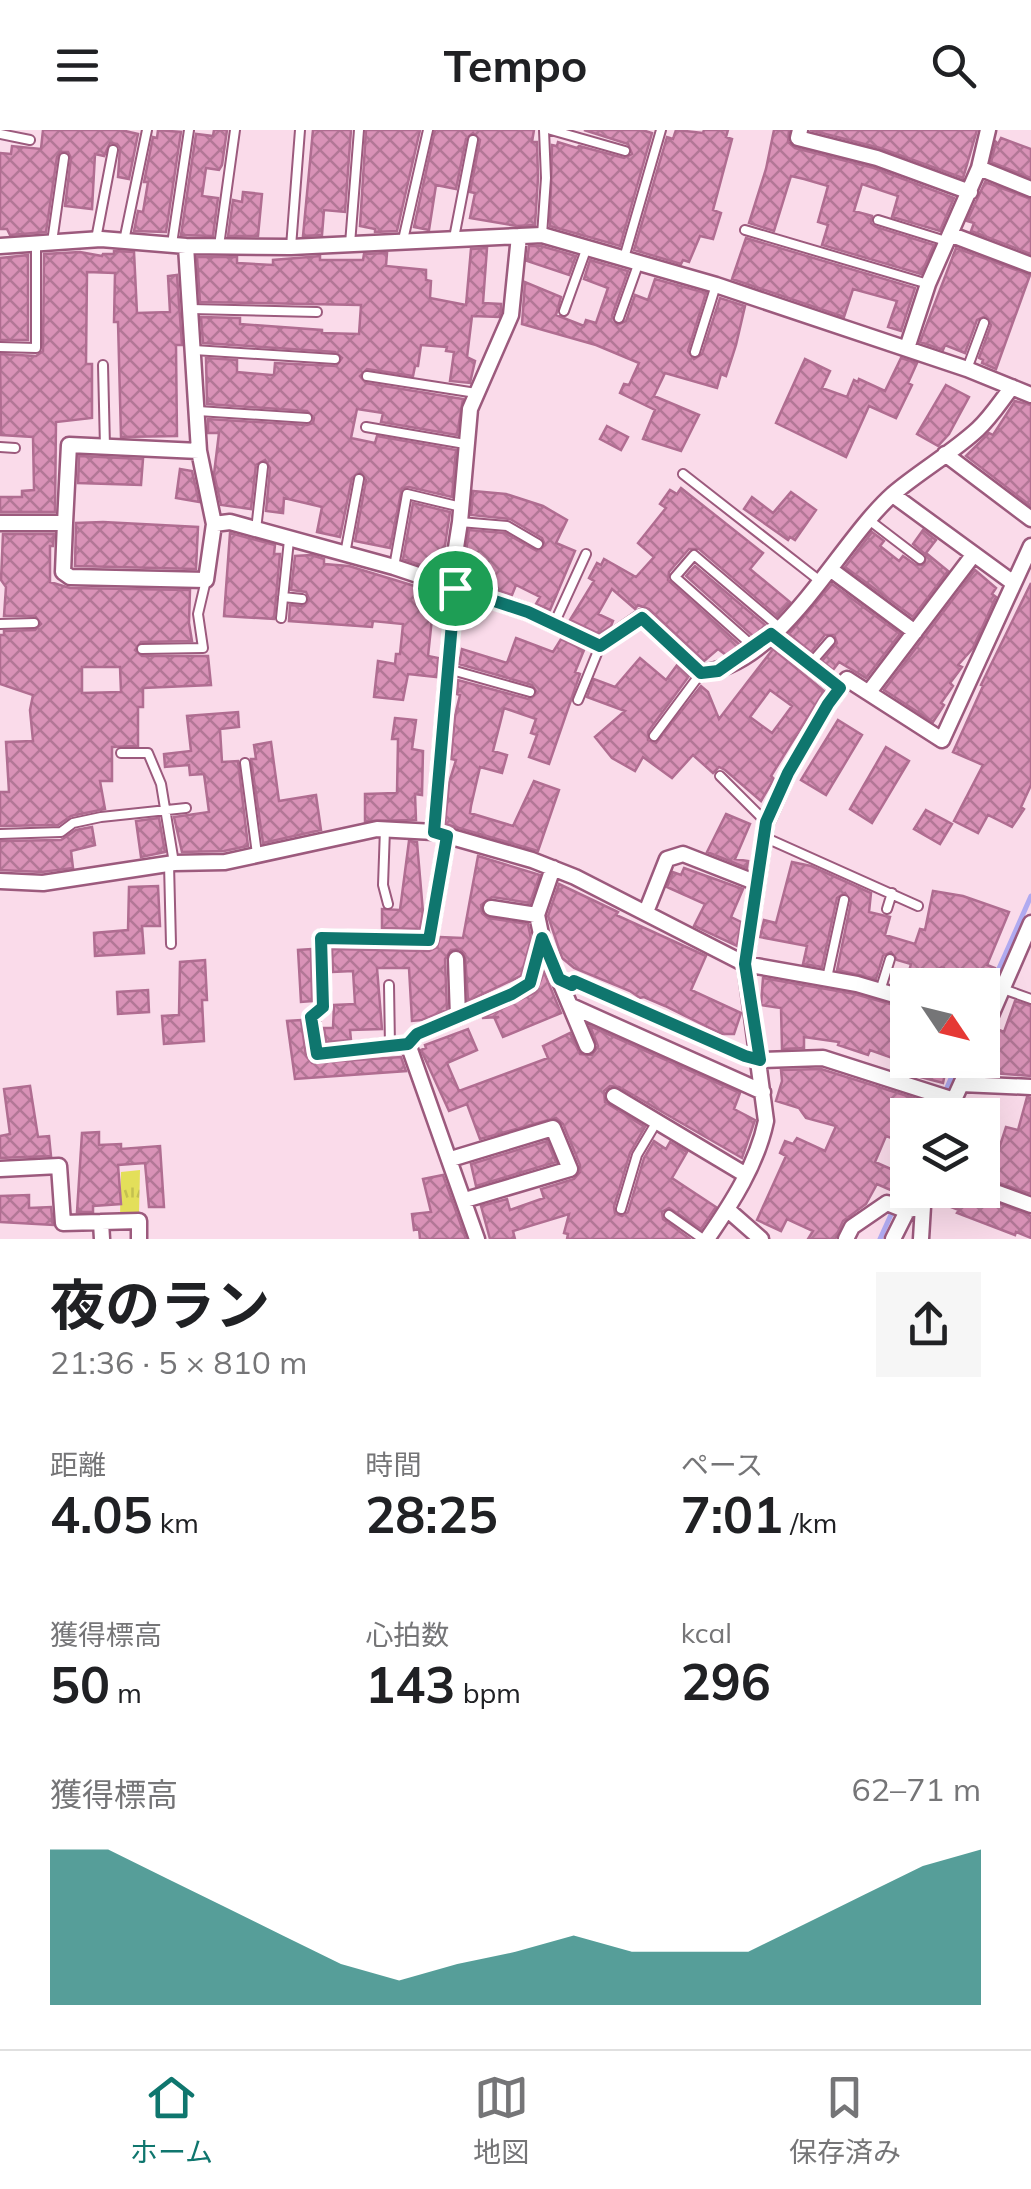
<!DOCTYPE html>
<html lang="ja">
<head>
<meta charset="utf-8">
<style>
  :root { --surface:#fff; --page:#f6f6f6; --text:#202124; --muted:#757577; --line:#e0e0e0; --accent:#0f766e }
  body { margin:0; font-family:Mulish,"Noto Sans JP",sans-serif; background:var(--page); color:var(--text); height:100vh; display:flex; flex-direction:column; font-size:38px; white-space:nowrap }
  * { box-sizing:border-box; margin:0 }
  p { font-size:32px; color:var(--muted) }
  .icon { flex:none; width:55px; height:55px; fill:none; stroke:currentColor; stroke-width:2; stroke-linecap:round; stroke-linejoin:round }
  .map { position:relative; height:1109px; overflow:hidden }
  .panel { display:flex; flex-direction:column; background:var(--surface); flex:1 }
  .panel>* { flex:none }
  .needle { width:65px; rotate:125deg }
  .tools { position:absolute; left:890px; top:838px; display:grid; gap:20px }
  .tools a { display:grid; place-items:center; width:110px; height:110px; border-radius:0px; background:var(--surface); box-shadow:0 10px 40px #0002; font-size:50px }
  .pin { position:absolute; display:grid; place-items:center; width:85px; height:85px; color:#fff; margin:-42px; border:5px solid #fff; border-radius:50%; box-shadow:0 2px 10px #0007 }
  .round { display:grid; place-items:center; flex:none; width:105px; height:105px; border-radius:0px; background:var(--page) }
  .headline { display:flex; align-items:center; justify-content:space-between; height:170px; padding:0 50px }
  h1 { font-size:55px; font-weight:700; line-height:75px }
  .metrics { display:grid; grid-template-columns:repeat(3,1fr); gap:15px; height:170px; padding:10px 50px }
  .metrics div { display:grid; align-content:center }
  .metrics b { font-size:50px; font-weight:700 }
  .metrics small { font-size:28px; font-weight:400 }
  .metrics p { font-size:28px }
  .chart { height:280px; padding:20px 50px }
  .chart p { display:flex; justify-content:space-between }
  .chart svg { width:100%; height:180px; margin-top:10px; fill:var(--accent); opacity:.7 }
  header { display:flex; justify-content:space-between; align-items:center; height:130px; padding:0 50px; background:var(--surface); font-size:45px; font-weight:700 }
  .tab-bar { display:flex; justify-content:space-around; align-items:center; height:140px; border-top:2px solid var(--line); background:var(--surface); font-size:28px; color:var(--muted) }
  .tab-bar a { display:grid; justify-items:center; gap:5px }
  .tab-bar .active { color:var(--accent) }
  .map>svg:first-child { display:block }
  .park { fill:url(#park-tufts) }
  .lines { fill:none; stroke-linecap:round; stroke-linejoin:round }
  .stream { stroke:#b0aaf0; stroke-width:5 }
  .building { fill:url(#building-cross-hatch); stroke:#b06d91; stroke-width:2.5; fill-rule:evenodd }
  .lane-casing { stroke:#9c5a7d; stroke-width:12 }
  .street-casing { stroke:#9c5a7d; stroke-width:19 }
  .lane { stroke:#fff; stroke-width:8 }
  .street { stroke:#fff; stroke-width:14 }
  .route-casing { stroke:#fff; stroke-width:20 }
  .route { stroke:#0f766e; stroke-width:12 }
</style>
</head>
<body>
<header><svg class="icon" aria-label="menu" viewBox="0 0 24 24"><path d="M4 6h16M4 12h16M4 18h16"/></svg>Tempo<svg class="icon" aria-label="search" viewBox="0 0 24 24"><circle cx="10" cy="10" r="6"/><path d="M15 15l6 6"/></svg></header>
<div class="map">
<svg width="1031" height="1109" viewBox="0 0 1031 1109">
  <defs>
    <pattern id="park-tufts" width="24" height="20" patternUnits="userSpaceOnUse" patternTransform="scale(2.5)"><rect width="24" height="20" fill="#e3df5a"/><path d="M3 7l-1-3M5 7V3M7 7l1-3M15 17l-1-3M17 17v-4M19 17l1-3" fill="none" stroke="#c4c04f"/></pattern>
    <pattern id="building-cross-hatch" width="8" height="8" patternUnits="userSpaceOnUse" patternTransform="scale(2.5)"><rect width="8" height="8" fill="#d992b7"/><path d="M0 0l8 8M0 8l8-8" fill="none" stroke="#b27796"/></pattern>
  </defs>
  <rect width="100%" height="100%" fill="#fadbea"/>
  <path class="park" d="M140,1040l-1,44 -19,2 1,-44z"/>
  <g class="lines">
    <path class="stream" d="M982,877l49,-111
      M935,985l24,-55
      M880,1109l28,-62"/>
  </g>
  <path class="building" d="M43,0h78l17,4 -9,45 -11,-2 2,-29 -3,-4 -7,-1 -6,13 -9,-2 -3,55 -27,-3 6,-48 -3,-6h-8l-3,5 -11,75 -36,3 -3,-6h-7v-76l11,1 1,-8 29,3z
    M158,0l23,2 -15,100 -32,-1 4,-20 5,1 5,-30h-4l9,-45 4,1z
    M214,0h13l-5,35 -3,5 -13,-2 -4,28 16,2 -5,38 -32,-1 15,-101 17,2z
    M313,0h38l-6,82 -21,-2 -2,25 -19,1z
    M366,0h54l-23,101 -22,1v-3l-15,-3z
    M435,0h99l-2,12h5l1,36 -3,47 -18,1 -47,-8 5,-25 -5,-1 10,-52 -7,-7 -7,6 -10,50 -20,-4 -7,45 -15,-3z
    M584,0h58l10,3 -32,113 -70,-20 2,-81 5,1 1,-4 19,6 2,-2 45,12 8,-4 -4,-10z
    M676,0l27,3 1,-3h24l-2,7 6,2 -19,71 8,3 -8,26 -13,-3 -11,26 -6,-2 -2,4 -47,-14 33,-113 6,2z
    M774,0h15l-1,12 7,6 79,20 80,30 -14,33 -48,-14 6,-21 -36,-12 -8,27 18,5 -1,7 5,4 58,18 -13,29 -99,-29 6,-20 -10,-3 10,-36 -24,-7 -13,-3 -17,55 -25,-8 17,-54z
    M810,0h167l-14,48 -83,-30z
    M1001,8l30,11v29l-40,-16 5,-20 2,2z
    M985,52l46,17v55l-60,-23 3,-8 -7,-2z
    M243,62l19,2 -4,42h-30l5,-36 9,2z
    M746,108l169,50 -14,43 -13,-4 9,-26 -44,-12 -9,28 -112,-38z
    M529,116h12l35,10 -7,19 -42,-14z
    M487,118l-4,55 18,1v8l-2,5 -27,-1 -5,41 8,4 -5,22 -20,-2 4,-29 -8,-1 1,-4 -26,-2 -3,21h-3l-2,10 -46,-7 -7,7 6,7 97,16 -6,36 -76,-13 2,-9 -26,-4 -6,29 24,5 2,-7 79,14 -4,47 -43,-10 -7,1 -12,60 -35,-7 11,-61 -5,-8 -9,6 -12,59 -23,-5 5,-25 -38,-9 -1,15 -17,-2 4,-43 -5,-8 -9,5 -5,44 -30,-4 -7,-31 5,-41h-11v-14l99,6 6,-2 1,-5 -7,-7 -100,-7 -1,-46 31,2v12l34,3h3l1,-12 61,3 6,-8 -7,-6 -132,-9 -2,-26 39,1v6l82,6v3l37,1 2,-29 -161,-3 -3,-45h40v6l36,2v-5l47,-4v4h43l1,-6 23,-1 -1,13 40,4v10l5,1 -1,17 36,7 5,-56z
    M956,118l74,27 -34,94 -14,-6 1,-3 -4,-2 12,-33 -5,-9 -9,4 -12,33 -20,-8 -2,5 -23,-8z
    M114,121l20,1 3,61 33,-1 -2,-36 9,-1 5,70h-6l1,91 -56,1 -3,-115h-4l1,-49 -28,-1 -1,92h6v54l-36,4 -1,90h-55v-15h22v-6l12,-1 -1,-53 -32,-2 -1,-81 36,2 7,-5 1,-97 36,-2 22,4 1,-2h11z
    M28,125v85h-28v-82z
    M590,130l38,11 -16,45 5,9 9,-4 9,-26 13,5 7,-21 51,14 -18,58 6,8 8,-5 18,-56 25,8 -9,39 -10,31 -5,-2 -4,14 -52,-15 -11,23 45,19 -18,36 -38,-12 12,-29 -35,-17 4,-9 5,1 10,-22 -43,-18 -74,-21 3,-42 36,15 -5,18 28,11 2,-6 10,3 12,-35 -24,-9z
    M901,228l16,5 -9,20 4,2 -16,33 -27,-12 -23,51 -70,-34 29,-64 25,12 -8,17 25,9 7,-17 4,2 1,-3 26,12z
    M946,255l23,12 -20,37 -11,12 -21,-12z
    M1015,271l16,4v101l-65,-50 23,-23 4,2z
    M607,296l21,11 -7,13 -21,-11z
    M79,326l64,3 -2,26 -63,-2z
    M180,339l12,2 7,31 -23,-4z
    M681,358l82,65 -13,16 40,33 -13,14 -78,-67h-10l-20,23 -1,8 72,65 -14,10 -8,-6 -14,12 -55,-52 -11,-4 -3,4 -23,-20 -14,25 15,7 -2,5 -12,8 -29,-14 24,-39 -5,-3 8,-15 4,2 3,-6 32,18 18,-20 -16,-14 28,-35 -6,-4 10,-14 7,4z
    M473,361l33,3 37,12 24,14 -11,23 19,8 -25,59 -14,-6 4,-7 -24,-12 -4,10 -50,-16 7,-49 36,3 32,18 8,-6 -3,-7 -32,-19 -39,-4z
    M791,362l25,18 -21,30 -5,-3 -2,3 -44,-31 8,-12 21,16z
    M413,373l37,9 -9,60 -38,-13z
    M103,392l95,5 -2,42 -121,-3 1,-43z
    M923,400l13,10 -10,13 22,18 -35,46 -68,-50 27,-35 12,9 -4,5 19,15 4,-5 13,9h8l2,-10 -13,-11z
    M230,403l45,12 -1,9h6l-6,65 -50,-3z
    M3,404h51l-1,12h-3v36l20,6 120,2 -1,33 3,18 -51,1 -6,8 7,6h66l3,29 -68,3v19h-5v39l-26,1v34h-12l5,28 -34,7 -13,9 -58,1v-34h9l-3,-50 27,-1 -3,-31 3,-15 -33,-11v-49h4v-4l31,-1 6,-6 -6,-8h-31l2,-29 -5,-7zM82,537h38l1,25 -39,1z
    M311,425l13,4v5l25,2 95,29 -2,24 -10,-1 -4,38 10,2 -1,19 -29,-3 -5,26 -29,-3 4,-36 17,3 1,-10h4l3,-30 -30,-3 -1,6 -83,-6 1,-16 14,1 5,-7 -3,-7 -15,-2 4,-34z
    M695,436l70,59 -4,5 -7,7 -68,-61z
    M975,440l21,18 -4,6 4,3 -23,51 -15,17 4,2 -12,16 3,3 -12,17 3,2 -11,17 -49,-32z
    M1031,453v202l-10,22 3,2 -12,18 -24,-12 -10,18 -24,-12 29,-56 -30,-13 30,-66 -2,-1z
    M832,454l68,50 -34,44 -27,-16 -6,8 -11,-9 15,-18 -3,-8h-9l-14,17 -22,-18z
    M516,508l37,14 8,-13 23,11 -9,22 5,2 -31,90 -20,-7 8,-22 -6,-2 5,-14 -32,-11 -11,43 14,4 -5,18 -22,-6 -9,39 -1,7 43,13 21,-45 25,9 -21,61 -93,-27 4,-41 7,-23 -5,-1 4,-43 5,-21 -3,-1 1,-14 70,19 9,-6 -5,-8 -73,-21 3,-15 45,14z
    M773,519l51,42 -53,85 3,3 -13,22 -36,-31 -6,-3 -6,6 -20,-18 -21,23 -29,-21 -8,14 -23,-13 -17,-21 30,-26 -38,-14 7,-18 21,8 25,-29 26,22 11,-15 12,11 -41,56v8l8,3 45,-57 7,6 11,27zM770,560l22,16 -20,27 -22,-16z
    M238,582l1,15 -19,2 2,33 16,-1 10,85 -24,5 -42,1 -8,-35 35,-5 -5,-38 -14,1 -1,-10 -24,2 -1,-13 27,-3 -4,-35z
    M395,588l21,2 -4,29 11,2 -1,44 -7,-1 1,26 -51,1v-27l32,-1 1,-54h-6z
    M838,590l24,15 -36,60 -25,-15z
    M271,612l8,59 37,-6 5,35 -58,13 -12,-84h5l-2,-14z
    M886,617l23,14 -37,62 -22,-14z
    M926,680l26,14 -12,20 -26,-15z
    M726,684l24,10 -15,35 13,2 -1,7 -40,-16z
    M159,688l6,34 -24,5 -5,-36z
    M92,697l3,18 -24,6 2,17 -31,4 -42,-2v-29l61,-1 15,-10z
    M409,711l8,1 6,70 -3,17 -38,-1v-19l18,1z
    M478,726l62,19 -10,28 -38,-6 -11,8 1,8 6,5 40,6 3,15 -10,37 -53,25 -3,-47 -5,-5 -9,1 -6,9 2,51 -25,10 -10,1 -3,-53h-32l5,61 -32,1 1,10 -25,2 -2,-14h9l1,-23 21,-1 -2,-33 -20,1 -1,-23 97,2 8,-4 3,-10 23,1z
    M792,732l19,4 60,27 -2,19 21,5 -5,18 30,9 5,-15 5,1 8,-39 30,5 46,16 -22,53 8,3 -4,17h-45l3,-13 -7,-5 -7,4 -4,14h-26l6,-21 -14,-4 -6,-8 -8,4 -7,23 -39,-9 14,-68 -6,-9 -8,5 -15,69 -19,-3 4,-18 -47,-9 4,-17 12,3z
    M684,738l59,21 -12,28 10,5 -4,24 -43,-20 11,-22 -38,-17 6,-15 8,3z
    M559,754l59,28 -2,3 90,41 -15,34 50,23 -7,21h-12l-57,-28 -21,-9 -4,1 -10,-7 -56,-23 -12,-10 -14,-42z
    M158,756l2,40h-18l2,27 -49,3 -1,-23 34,-3 1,-43z
    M311,819l1,52 -11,1 -3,-52z
    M205,830l2,40h-5l2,41 -40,3 -2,-28 17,-1 1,-53z
    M544,842l17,41 -58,24 -8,-18 4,-2 -17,1 54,-26z
    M763,848l92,16 53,15v51h40l-5,23 -45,-12 3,-10 -31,-11 -2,5 -30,-10 1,-3 -35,-5v11l-22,1 -1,-41 -20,-3z
    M148,860l1,22 -31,2 -1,-22z
    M1015,871l16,5v70l-53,-4 4,-11v-15l7,-2 8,-15 7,3z
    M301,890l5,36 6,7 89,-6 5,14 -111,8 -8,-58z
    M590,896l150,67 -6,16 21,11 -13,38 -123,-71 -9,-1 -6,5 1,11 40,25 -15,26 -16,54 1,6 7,3 6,-4 16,-54 10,-17 12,8 4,-7 17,10 -15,26 44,29 -15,22 -32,-21 -7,4 1,7 27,20h-123l1,-5 -4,-1 5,-19 -56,17 2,8h-25l-9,-33 26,-7 3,11 34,-12 -3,-9 33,-10 6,-7v-7l-17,-41 -7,-6 -76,21 -13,-35 -18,7 -28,-61 5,-2 -1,-3 43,-16 9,21 -30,13 12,28 89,-33 -5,-12 27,-13 10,21 12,1 6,-9z
    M821,939l112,35 -4,11h-21v29l-22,-8 -11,26 25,11 -7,18 -16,-7 -11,20 -23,17 -8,18h-27l5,-8 -26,-12 -6,12 -24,-11 29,-64 -6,-3 5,-12 8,3 4,-6 28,13 11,-25 -30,-8 -7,-10 -23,-7 6,-20 -1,-11z
    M30,956l8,51 11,-1 2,20 -51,2v-22l10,-2 -6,-45z
    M1027,967l4,1v96l-49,-17v-11h7l2,-7 4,2 11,-34 12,3z
    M99,1002v13l22,-1v5l39,-3 4,61h-15l-4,-44 -27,2 3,39 -28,2v6h-16l5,-79z
    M547,1011l9,21 -80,24 -5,-22z
    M443,1045l23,64h-46l-1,-10 -5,1 -2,-16 19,-2 -8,-33z
    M957,1060h8l66,26v22l-15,-6 -1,3 -58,-22 2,-3 -8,-3z
    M29,1065v13l22,-1 2,18 -53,-3v-26z"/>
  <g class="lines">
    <defs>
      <path id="lane" d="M551,0l74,21
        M0,4l30,6
        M878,90l71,22
        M745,100l183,54
        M542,105l4,-57 -2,-48
        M454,108l19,-98
        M96,109l17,-89
        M403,110l25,-110
        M124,111l23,-111
        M52,112l12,-84
        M172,114l17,-114
        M350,114l9,-114
        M219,116l16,-116
        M291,117l9,-117
        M624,128l37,-128
        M191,179l126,3
        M564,181l23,-64
        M619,188l20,-56
        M0,217l36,1v-105
        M194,220l141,9
        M695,222l21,-67
        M103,235l2,82
        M967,239l17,-46
        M367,246l109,17
        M198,281l109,7
        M366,297l99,17
        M0,317l15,1
        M683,344l137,107
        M869,390l51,39
        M460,392l47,4 31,18
        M256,400l7,-63
        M345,424l14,-75
        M394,437l13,-73 54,13
        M283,467l19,2
        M281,488l8,-78
        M0,494l34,-1
        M554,494l32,-70
        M755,518l-80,-71 19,-22 85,72
        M142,519l61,-1 -5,-34 8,-34
        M810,534l20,-23
        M448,539l82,23
        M578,570l22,-54
        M654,606l47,-63
        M121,623h27l13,31 13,79
        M245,633l12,91
        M720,646l46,46
        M385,699l-2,56 5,19
        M0,704l61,-2 12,-9 28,-6 85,-9
        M764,707l154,69
        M169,734l2,80
        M887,779l5,-16
        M827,848l17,-78
        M559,849l13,6 2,-4 171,76 14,3
        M389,855l1,61
        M938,855l4,-11
        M1003,859l28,10
        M880,861l10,-32
        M621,1079l16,-54 19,-32
        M669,1085l34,24"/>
      <path id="street" d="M800,0l-2,8 79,20 93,34
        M979,38l52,21
        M952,105l79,30
        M0,116l101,-7 85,7 105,1 251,-12 174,50 251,84 64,26
        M186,116l13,205 15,73
        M907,218l21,-64 51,-116 9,-38
        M945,324l86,65
        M893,365l119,87
        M0,393h65l-2,49 7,5 136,3 8,-56 16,-2 164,45 134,45 72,34 42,-29 59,56c81,-9 136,-129 192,-179 27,-23 59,-41 85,-65 13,-12 23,-28 34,-42
        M65,393l4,-78 130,6
        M830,439l85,63
        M450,456l10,-64 10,-113 41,-94 8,-79
        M771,504l68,54
        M869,562l105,-138
        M434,702l21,-244
        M553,738l-16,47 5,24 45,107
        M0,751l43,2 131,-20 51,-1 152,-33 57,3 98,28 43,17 170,87 112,20 51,15
        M491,778l46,7
        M646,782l21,-53 16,-5 74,29
        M456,829l2,58
        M571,876l192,86
        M982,906l49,-113
        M408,914l-91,10 -6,-37 12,-10 -2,-69 108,2 18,-104
        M759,930l64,-2 131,42
        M961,954l70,3
        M614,966l132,79
        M947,985l25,-55
        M451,1029l102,-31 17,41 -105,31
        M0,1039l59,-3 4,57 76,-2v18
        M982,1057l49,18
        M728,1080l33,29
        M101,1092l1,17
        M477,1109l-69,-195 9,-10 95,-40 18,-11 12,-44
        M707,1109c25,-36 50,-75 59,-118l-21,-157 21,-141 22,-50 40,-69 19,-25 95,61 89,-194
        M846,1109l6,-12 35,-24 20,8
        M893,1109l14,-28 8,-3
        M921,1109l3,-49"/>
    </defs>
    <use href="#lane" class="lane-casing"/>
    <use href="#street" class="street-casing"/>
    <use href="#lane" class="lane"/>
    <use href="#street" class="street"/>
  </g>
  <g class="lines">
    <defs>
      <path id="route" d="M455,458l73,24 72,34 42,-28 59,55 17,-2 53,-37 69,54 -12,16 -40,69 -22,49 -21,142 15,96 -15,-4 -171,-75 -2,4 -13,-6 -17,-41 -12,45 -18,11 -95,40 -9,10 -91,10 -6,-37 12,-10 -2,-69 108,2 18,-104 -13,-4z"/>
    </defs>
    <use href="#route" class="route-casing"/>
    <use href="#route" class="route"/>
  </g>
</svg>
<div class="tools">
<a><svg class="needle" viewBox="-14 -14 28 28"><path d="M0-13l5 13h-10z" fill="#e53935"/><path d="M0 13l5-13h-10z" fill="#757577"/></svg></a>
<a><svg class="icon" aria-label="layers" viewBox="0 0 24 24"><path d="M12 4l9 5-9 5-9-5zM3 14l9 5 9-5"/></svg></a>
</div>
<div class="pin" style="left:455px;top:458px;background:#1e9e55"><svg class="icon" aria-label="arrive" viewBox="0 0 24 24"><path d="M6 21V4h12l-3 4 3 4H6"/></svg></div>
</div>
<section class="panel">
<div class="headline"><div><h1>夜のラン</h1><p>21:36 · 5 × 810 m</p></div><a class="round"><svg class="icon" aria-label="share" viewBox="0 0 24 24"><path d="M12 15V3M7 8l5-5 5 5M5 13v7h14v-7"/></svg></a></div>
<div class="metrics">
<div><p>距離</p><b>4.05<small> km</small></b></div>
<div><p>時間</p><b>28:25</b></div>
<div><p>ペース</p><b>7:01<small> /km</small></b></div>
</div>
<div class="metrics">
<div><p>獲得標高</p><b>50<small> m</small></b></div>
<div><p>心拍数</p><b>143<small> bpm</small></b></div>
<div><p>kcal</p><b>296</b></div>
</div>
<div class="chart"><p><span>獲得標高</span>62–71 m</p>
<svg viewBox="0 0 160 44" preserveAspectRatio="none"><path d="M0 44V6L10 6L20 13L30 20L40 27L50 34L60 38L70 34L80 31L90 27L100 31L110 31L120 31L130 24L140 17L150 10L160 6V44z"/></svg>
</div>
</section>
<nav class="tab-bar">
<a class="active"><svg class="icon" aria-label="home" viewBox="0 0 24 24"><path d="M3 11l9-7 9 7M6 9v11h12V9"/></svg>ホーム</a>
<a><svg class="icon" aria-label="map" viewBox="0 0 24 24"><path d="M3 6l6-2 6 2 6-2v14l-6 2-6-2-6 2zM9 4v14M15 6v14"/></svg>地図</a>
<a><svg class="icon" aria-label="saved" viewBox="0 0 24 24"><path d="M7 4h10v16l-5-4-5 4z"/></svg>保存済み</a>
</nav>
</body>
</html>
